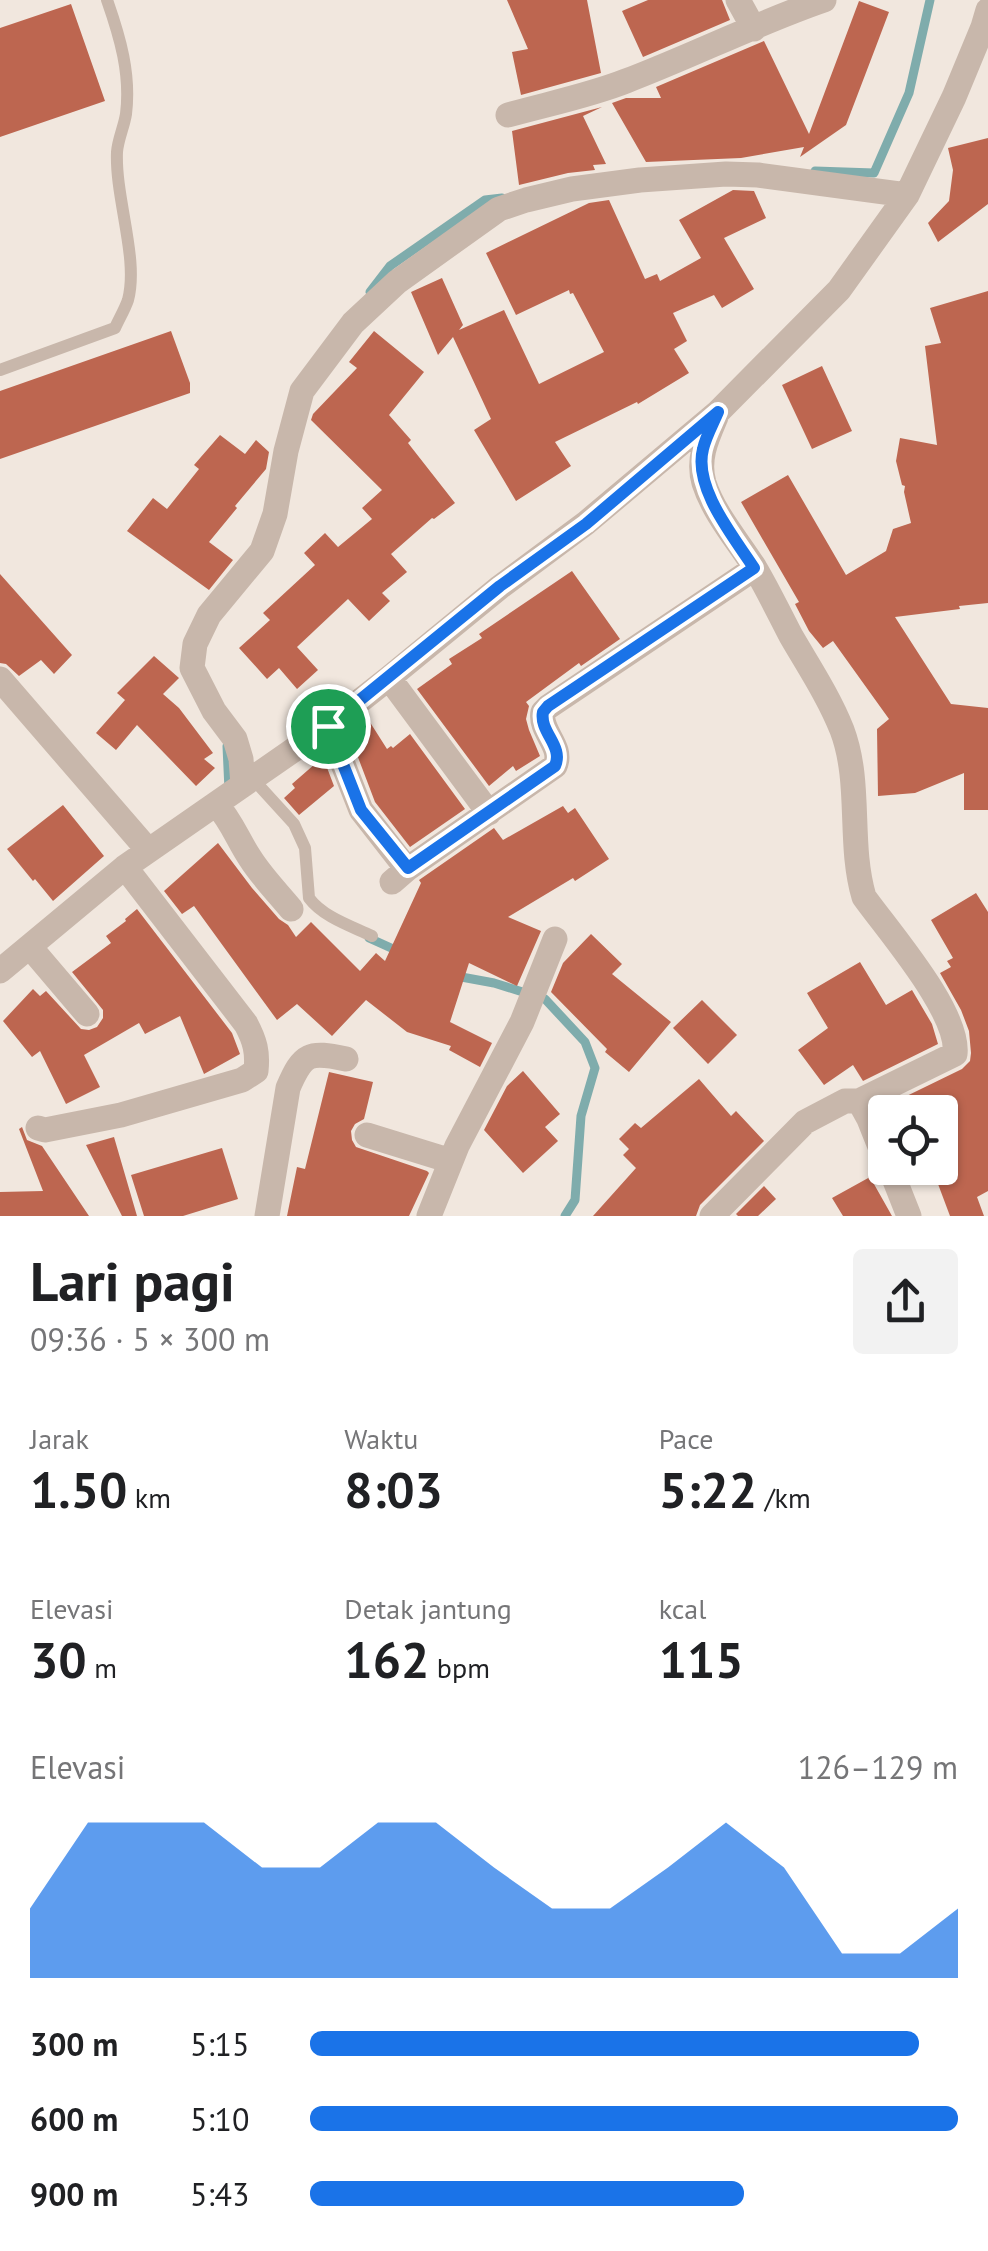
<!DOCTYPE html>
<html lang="id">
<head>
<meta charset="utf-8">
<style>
  :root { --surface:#fff; --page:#f2f2f2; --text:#202124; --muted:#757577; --accent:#1a73e8 }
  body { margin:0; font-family:"PT Sans",sans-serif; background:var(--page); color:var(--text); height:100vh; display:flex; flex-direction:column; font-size:38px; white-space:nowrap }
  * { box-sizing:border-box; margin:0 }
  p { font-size:32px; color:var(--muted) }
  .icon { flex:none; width:55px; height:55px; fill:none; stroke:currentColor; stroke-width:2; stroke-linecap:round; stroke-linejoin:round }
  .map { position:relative; height:1216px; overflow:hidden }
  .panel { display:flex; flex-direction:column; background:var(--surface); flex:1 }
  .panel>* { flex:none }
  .tools { position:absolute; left:868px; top:1095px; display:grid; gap:20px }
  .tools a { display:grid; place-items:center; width:90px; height:90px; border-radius:10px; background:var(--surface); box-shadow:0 2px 8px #0004; font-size:50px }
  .pin { position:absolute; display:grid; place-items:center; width:85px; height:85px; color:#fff; margin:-42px; border:5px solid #fff; border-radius:50%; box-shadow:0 2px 10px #0007 }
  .round { display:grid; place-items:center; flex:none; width:105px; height:105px; border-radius:10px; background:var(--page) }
  .summary { display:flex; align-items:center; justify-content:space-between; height:170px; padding:0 30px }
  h1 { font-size:55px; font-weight:600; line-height:75px }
  .metrics { display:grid; grid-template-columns:repeat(3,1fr); gap:15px; height:170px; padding:10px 30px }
  .metrics div { display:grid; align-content:center }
  .metrics b { font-size:50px; font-weight:600 }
  .metrics small { font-size:28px; font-weight:400 }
  .metrics p { font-size:28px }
  .chart { height:280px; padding:20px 30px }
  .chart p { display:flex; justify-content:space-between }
  .chart svg { width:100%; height:180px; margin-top:10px; fill:var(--accent); opacity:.7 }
  ul { padding:0 30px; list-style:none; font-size:32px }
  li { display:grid; grid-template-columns:160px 120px 1fr; align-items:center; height:75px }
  li i { height:25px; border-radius:12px; background:var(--accent) }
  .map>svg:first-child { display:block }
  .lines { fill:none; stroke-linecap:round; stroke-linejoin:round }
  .stream { stroke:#7facac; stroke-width:9 }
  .building { fill:#bd6650 }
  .lane { stroke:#c8b7ab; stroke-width:12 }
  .street { stroke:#c8b7ab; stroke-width:25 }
  .route-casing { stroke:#fff; stroke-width:20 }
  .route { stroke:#1a73e8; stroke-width:12 }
</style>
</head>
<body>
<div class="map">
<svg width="988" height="1216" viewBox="0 0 988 1216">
  <rect width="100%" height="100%" fill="#f1e7de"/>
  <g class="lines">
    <path class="stream" d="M815,171l59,2 35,-80 21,-93
      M370,292l20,-26 95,-66 17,-2
      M227,746l2,44
      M369,938l31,14
      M456,976l38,7 51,16 40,43 10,26 -14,48 -6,84 -10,16"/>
  </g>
  <path class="building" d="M507,0h80l14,73 -80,22 -9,-43 16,-3z
    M648,0h74l8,20 -87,37 -21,-46z
    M859,1l30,11 -14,37 -29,76 -46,32 4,-10 -63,11 -95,4 -34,-59 14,-5h35l-5,-11 108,-46 45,93z
    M71,4l34,97 -105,36v-109z
    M602,107l-19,9 23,48 -13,1 2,5 -27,3 -49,12 -7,-54z
    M988,138v66l-50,38 -10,-19 21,-22 4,-31 -5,-22z
    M733,190l21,1 12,27 -42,20 30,51 -32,19 -8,-13 -41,18 14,28 -13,8 15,24 -51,31 -1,-2 -82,40 16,24 -55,35 -42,-71 17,-11 -38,-82 -15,18 -27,-63 31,-14 21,47 -4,5 45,-20 35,74 65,-32 -31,-59 -3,1 -1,-4 -53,25 -30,-62 103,-50 20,-3 36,79 12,-5 3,7 41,-23 -22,-38z
    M988,291v312l-29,3 1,3 -65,8 56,87 37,4v102h-24v-37l-49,20 -37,3 -1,-67 12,-10 -56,-78 -10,7 -14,-17 -14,-27 4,-2 -58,-100 47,-27 58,100 40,-24 7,-22 18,-6 -7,-31 1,-6 -3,-1 -6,-24 4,-23 37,7 -12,-99 16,-3 -11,-35z
    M171,331l19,52v10l-190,66v-68z
    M374,331l50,41 -35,43 22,25 -3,3 47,60 -21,16 -2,-1 -41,36 16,18 -25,21 8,8 -21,20 -21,-22 -51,48 21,23 -21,19 -18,-21 -12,11 -28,-31 31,-28 -7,-7 52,-48 -11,-12 21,-20 13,14 34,-28 -10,-11 20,-18 -71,-70 2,-6 44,-46 -8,-6z
    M822,366l30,65 -40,18 -30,-64z
    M220,435l25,19 11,-14 13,12 -3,17 -31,37 2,2 -28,34 24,18 -24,30 -82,-59 26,-33 14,11 32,-40 -5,-4z
    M572,571l48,68 -39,27 -2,-3 -53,39 3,4 -3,13 3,11 11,26 -24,15 -3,-5 -24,20 -72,-97 35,-25 -3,-5 33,-21 -3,-4z
    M0,574l72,81 -18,19 -13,-14 -22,16 -13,-12 -6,-1z
    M154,656l25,22 -16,16 16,14 34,45 -9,6 11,9 -19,18 -59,-61 -21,25 -20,-17 29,-33 -8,-7z
    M366,716l21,33 4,-3 2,2 17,-14 55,75 -55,38 -35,-45 -27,-71z
    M323,757l11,29 -35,29 -15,-17 11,-10 -3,-4z
    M63,805l41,51 -51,45 -18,-22 -2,2 -26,-32z
    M563,806l5,7 7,-5 34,51 -34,22 -2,-3 -65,39 33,14 -24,55 -48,-23 -19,59 42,21 -12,24 -31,-17 2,-4 -44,-14 -41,-32 -34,36 -35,-32 -20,16 -83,-114 -12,8 -18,-23 54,-48 34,45 27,31 9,6 8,12 15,-15 49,49 16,-18 9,8 36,-78 -2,-3 75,-52 9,12z
    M976,893l12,19v279l-11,6 7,19h-34l-18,-48h8v-56h-56l-2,-4 80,-39 8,-8 1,-8 -2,-22 -8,-21 -21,-37 11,-6 -4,-6 6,-3 -22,-38z
    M137,909l95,124 8,21 -36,20 -24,-58 -35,18 -6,-11 -55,32 16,32 -34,17 -26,-53 -8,6 -29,-36 30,-32 7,7 6,-5 35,38 8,1 8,-3 6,-9v-8l-31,-38 39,-29 -5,-7 20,-15 -1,-2z
    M591,934l31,30 -10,10 59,48 -42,50 -24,-20 2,-3 -56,-57 12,-29z
    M860,962l26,43 26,-15 20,34 6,20 -75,37 -10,-16 -29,20 -26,-35 30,-22 -21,-35z
    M702,1000l35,35 -29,29 -35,-36z
    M523,1071l37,43 -15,13 13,14 -35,32 -39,-43 23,-44z
    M329,1072l44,10 -9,37 -9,5 -4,7 1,9 4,7 71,24 2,2 -20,43h-122l10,-49 8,2z
    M699,1079l32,37 5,-5 28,30 -64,64 -4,11h-103l43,-48 -13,-13 6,-6 -10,-10 16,-16 6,5z
    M22,1127l5,13 15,6 47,70h-89v-24l43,-1 -24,-62z
    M114,1137l23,79h-15l-36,-71z
    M222,1148l16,51 -55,17h-39l-13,-41z
    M870,1177l22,39h-49l-11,-18z
    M764,1186l12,13 -18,17h-20l-2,-2z"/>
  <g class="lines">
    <path class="lane" d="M0,370l115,-42c4,-9 10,-19 13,-28 11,-41 -13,-102 -11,-148 1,-13 7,-25 9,-38 5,-40 -6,-77 -19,-114
      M253,779l41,45 11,24 4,50c14,19 42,28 63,38"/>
    <path class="street" d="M738,0l16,29
      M508,115c39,-11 80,-19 118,-34 66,-25 131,-58 198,-81
      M716,417c-9,21 -19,42 -12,66 10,31 34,58 51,85 13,22 24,45 36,68 18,31 38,61 51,94 20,53 6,113 22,167 25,35 96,116 91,157l-96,47
      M389,678l100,135
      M0,679l148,171
      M328,726l33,84 46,59
      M243,785l-2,-26 -6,-20 -21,-28 -22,-43 3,-24 14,-29 53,-64 13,-37 11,-63 16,-60 51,-68 44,-41 102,-73 27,-9 46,-11 68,-9 86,-6 32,1 149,20
      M216,804c15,16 22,36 34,54 12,19 27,34 41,51
      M392,882l15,-13 148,-103c9,-20 -16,-34 -12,-54l5,-5 207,-139
      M30,947l57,67
      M0,971l125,-104 203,-141 61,-48 111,-91 86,-64 132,-111 121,-122 68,-95 47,-98 29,-70 5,-17
      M38,1128l7,2 76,-15 121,-35 14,-9c2,-19 -1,-30 -10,-47l-121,-157
      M367,1135l84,26
      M890,1168l19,48
      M267,1216l21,-128c15,-35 21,-37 58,-29
      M429,1216l28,-70 65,-124 33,-83
      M712,1216l93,-94 40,-21h14l10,18 16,40"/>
  </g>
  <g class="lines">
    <defs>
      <path id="route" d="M718,412c-5,12 -12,24 -15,37 -10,39 31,88 51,119l-206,138 -5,6c-4,20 21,34 12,54l-147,102 -47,-58 -33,-84 172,-140 86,-62z"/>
    </defs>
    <use href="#route" class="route-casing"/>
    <use href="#route" class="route"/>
  </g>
</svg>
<div class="tools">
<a><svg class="icon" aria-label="locate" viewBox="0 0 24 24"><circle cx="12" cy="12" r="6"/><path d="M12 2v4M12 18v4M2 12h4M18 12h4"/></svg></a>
</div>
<div class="pin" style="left:328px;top:726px;background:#1e9e55"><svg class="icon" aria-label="arrive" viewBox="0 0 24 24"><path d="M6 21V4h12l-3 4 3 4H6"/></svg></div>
</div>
<section class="panel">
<div class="summary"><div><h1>Lari pagi</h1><p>09:36 · 5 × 300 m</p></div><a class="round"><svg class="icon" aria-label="share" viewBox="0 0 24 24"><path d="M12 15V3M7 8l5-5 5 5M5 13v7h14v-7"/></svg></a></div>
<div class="metrics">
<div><p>Jarak</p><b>1.50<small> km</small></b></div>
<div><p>Waktu</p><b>8:03</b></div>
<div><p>Pace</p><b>5:22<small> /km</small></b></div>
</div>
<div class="metrics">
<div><p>Elevasi</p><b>30<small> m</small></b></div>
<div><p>Detak jantung</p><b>162<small> bpm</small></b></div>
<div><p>kcal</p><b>115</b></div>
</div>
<div class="chart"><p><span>Elevasi</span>126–129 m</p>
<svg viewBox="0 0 160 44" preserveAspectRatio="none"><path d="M0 44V27L10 6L20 6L30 6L40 17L50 17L60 6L70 6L80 17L90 27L100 27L110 17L120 6L130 17L140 38L150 38L160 27V44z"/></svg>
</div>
<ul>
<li><b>300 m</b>5:15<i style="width:94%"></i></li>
<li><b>600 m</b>5:10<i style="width:100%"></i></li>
<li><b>900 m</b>5:43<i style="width:67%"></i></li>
</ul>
</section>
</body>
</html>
